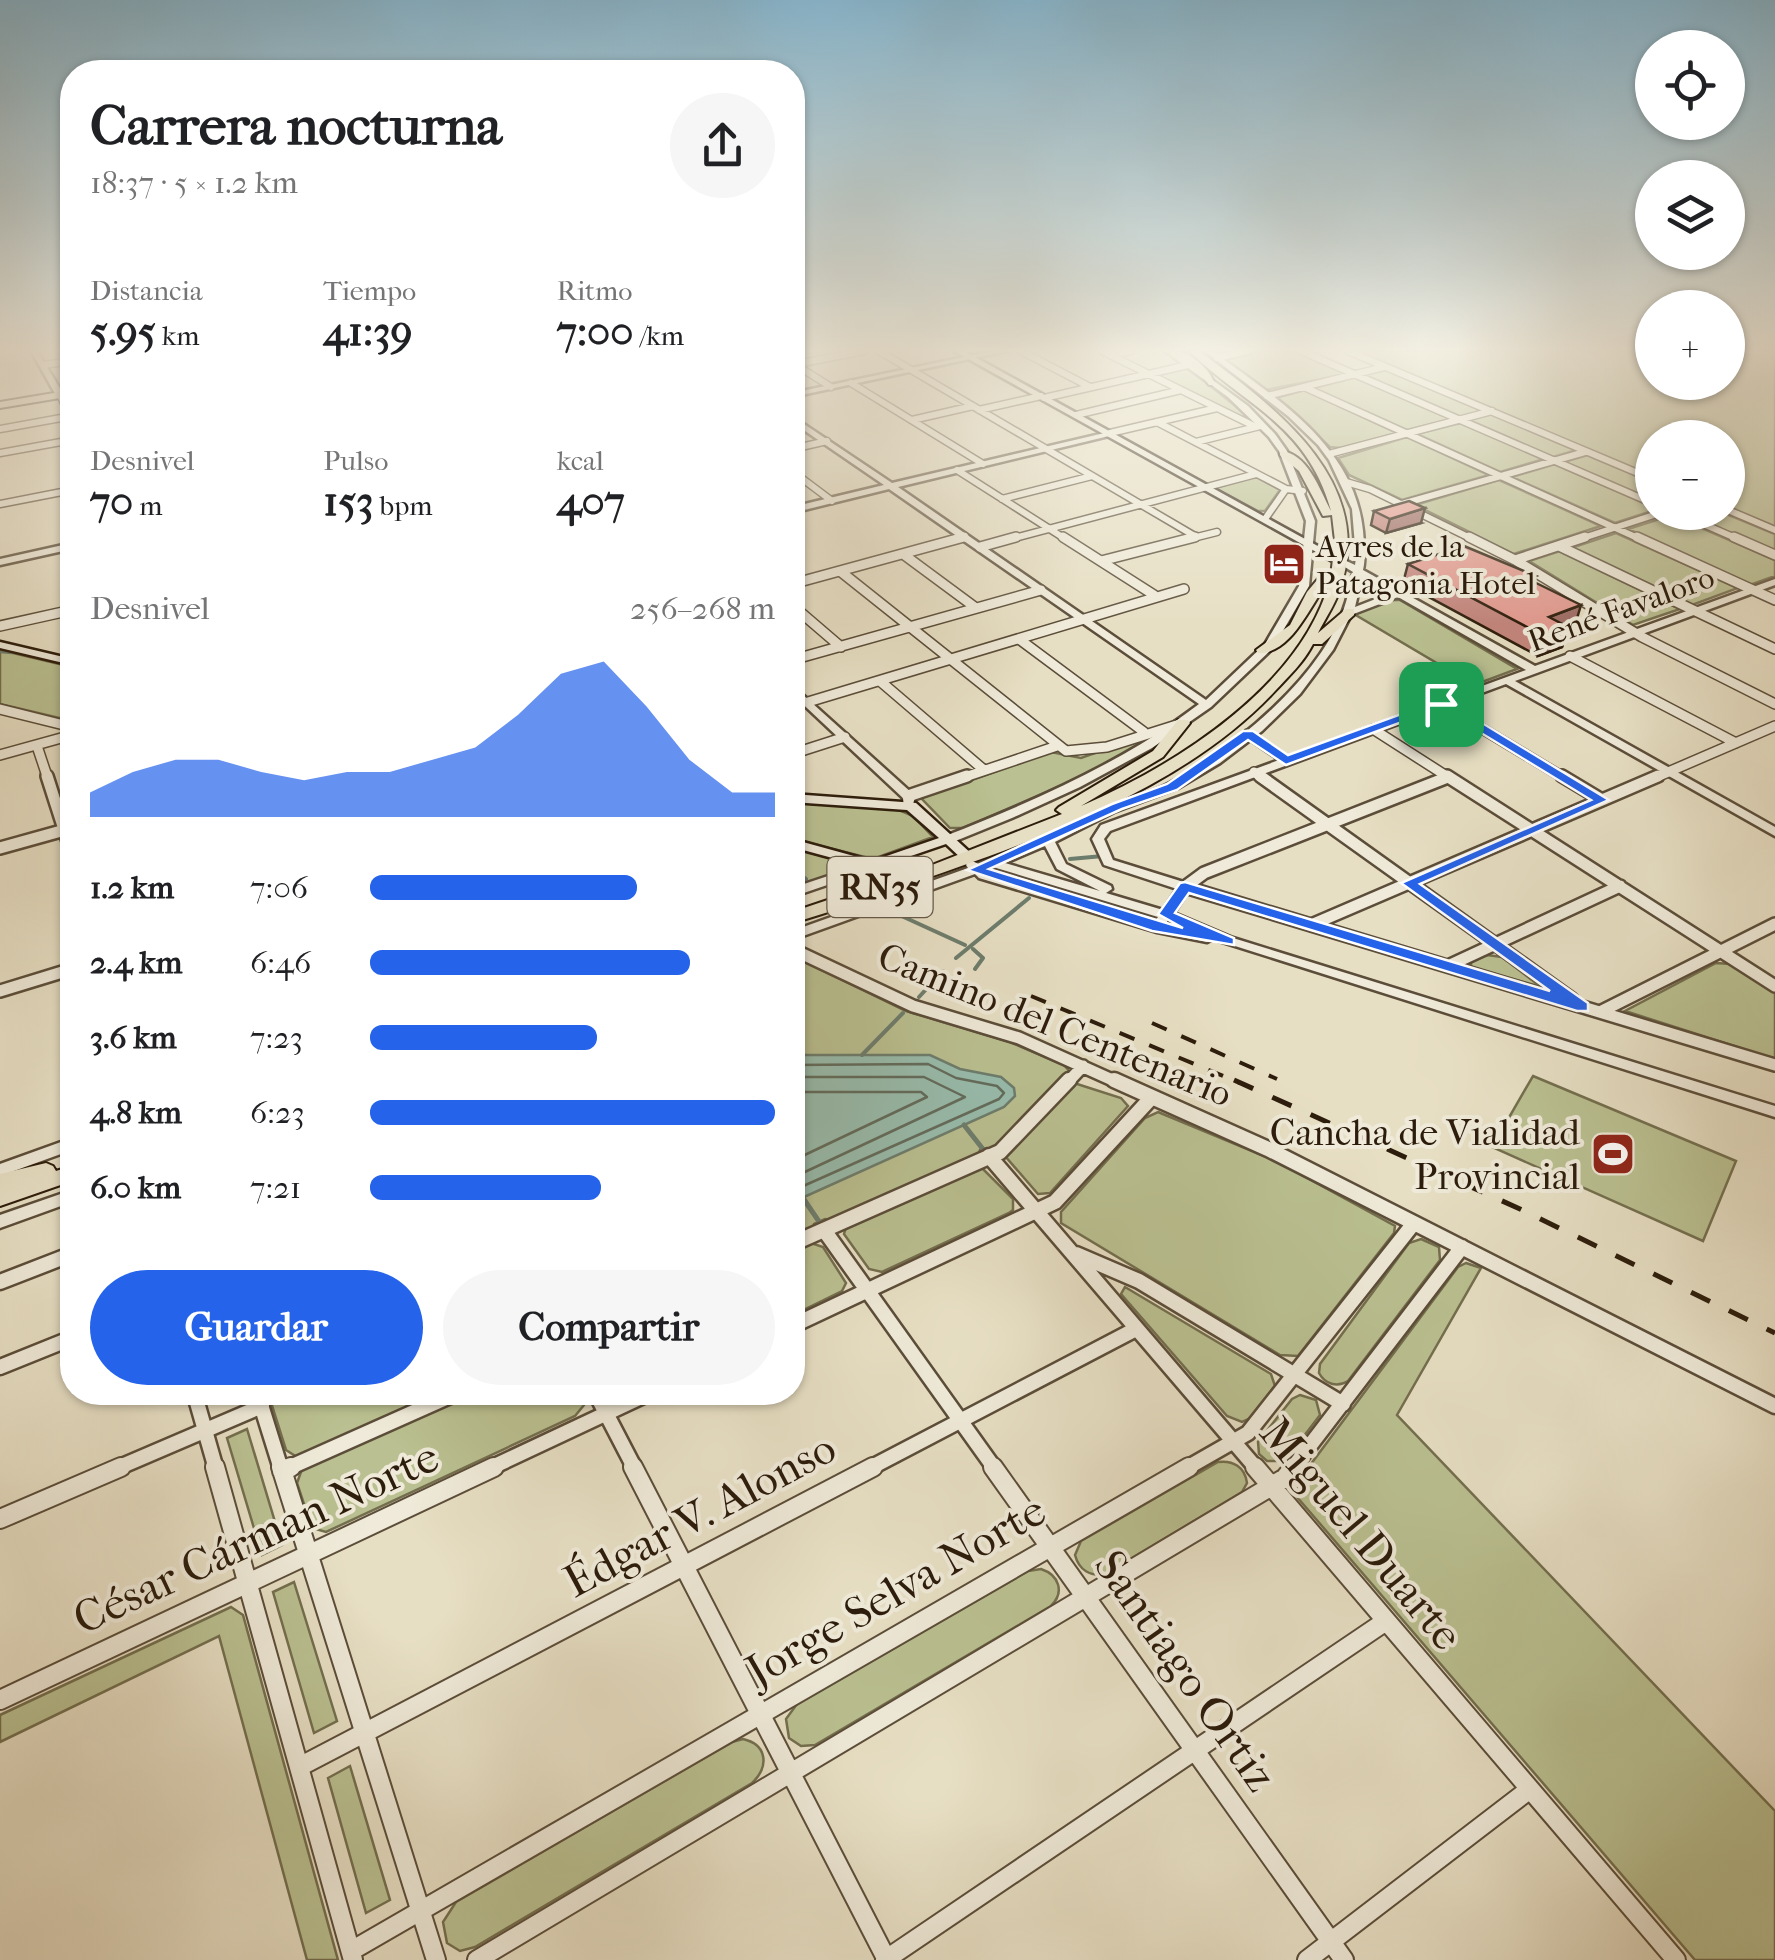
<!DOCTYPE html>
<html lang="es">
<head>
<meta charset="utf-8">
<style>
  :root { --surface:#fff; --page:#f6f6f6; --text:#202124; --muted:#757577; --accent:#2563eb }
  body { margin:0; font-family:"IM FELL French Canon",serif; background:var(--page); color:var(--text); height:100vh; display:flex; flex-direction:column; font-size:38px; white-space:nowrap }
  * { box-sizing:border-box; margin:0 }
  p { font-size:32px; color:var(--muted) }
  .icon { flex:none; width:55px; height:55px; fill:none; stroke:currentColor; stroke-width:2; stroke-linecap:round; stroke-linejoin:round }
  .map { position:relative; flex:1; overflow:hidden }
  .drawer { position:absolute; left:60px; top:60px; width:745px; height:1345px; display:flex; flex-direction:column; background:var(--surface); border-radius:40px; box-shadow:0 2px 8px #0004 }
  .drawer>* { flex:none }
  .tools { position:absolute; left:1635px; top:30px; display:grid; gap:20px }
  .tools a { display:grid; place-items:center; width:110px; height:110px; border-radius:50%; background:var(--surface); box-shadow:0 2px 8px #0004; font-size:50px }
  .pin { position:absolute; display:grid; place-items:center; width:85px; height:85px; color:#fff; margin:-42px; border-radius:20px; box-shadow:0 5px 15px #0006 }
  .round { display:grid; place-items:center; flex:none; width:105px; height:105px; border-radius:52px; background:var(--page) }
  .head { display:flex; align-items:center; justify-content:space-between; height:170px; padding:0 30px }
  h1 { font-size:55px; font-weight:700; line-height:75px }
  .stats { display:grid; grid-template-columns:repeat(3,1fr); gap:15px; height:170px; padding:10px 30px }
  .stats div { display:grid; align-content:center }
  .stats b { font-size:42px; font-weight:700 }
  .stats small { font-size:28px; font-weight:400 }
  .stats p { font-size:28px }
  .chart { height:280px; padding:20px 30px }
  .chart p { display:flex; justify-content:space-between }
  .chart svg { width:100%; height:180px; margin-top:10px; fill:var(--accent); opacity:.7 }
  .button { display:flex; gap:20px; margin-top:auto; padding:20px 30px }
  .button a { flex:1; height:115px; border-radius:60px; background:var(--accent); color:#fff; font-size:40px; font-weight:700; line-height:115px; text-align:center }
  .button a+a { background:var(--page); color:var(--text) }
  ul { padding:0 30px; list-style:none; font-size:32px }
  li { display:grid; grid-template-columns:160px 120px 1fr; align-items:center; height:75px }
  li i { height:25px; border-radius:12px; background:var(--accent) }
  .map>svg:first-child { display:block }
  .green { fill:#bac091; stroke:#736e4e; stroke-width:2.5 }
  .water { fill:#98bdae; stroke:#6d7d6d; stroke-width:2.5 }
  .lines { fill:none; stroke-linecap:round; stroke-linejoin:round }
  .shore { stroke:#626c5c; stroke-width:2.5 }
  .stream-far2 { stroke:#6d7d6d; stroke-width:2.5 }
  .stream-far1 { stroke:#6d7d6d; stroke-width:4 }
  .stream { stroke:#6d7d6d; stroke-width:5 }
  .minor-far4-casing { stroke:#5b4d39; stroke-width:9 }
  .minor-far3-casing { stroke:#5b4d39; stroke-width:12 }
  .minor-far2-casing { stroke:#5b4d39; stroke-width:16 }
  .minor-far1-casing { stroke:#5b4d39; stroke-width:19 }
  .minor-casing { stroke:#5b4d39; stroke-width:22 }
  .tertiary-casing { stroke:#5b4d39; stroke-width:5 }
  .secondary-casing { stroke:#2c1c0b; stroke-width:5 }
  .primary-casing { stroke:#2c1c0b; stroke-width:4 }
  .trunk-casing { stroke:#2c1c0b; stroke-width:4 }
  .minor-far4 { stroke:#efead9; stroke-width:6 }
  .minor-far3 { stroke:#efead9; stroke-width:9 }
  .minor-far2 { stroke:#efead9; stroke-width:11 }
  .minor-far1 { stroke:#efead9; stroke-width:14 }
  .minor { stroke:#efead9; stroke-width:18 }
  .tertiary { fill:#efead9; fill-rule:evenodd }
  .secondary { fill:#efead9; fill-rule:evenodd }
  .primary { fill:#e7dfc4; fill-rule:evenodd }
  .trunk { fill:#e7dfc4; fill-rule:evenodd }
  .rail-far1 { stroke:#2c1c0b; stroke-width:4; stroke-dasharray:16 16; stroke-linecap:butt }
  .rail { stroke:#2c1c0b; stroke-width:5; stroke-dasharray:21 21; stroke-linecap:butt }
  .wall { fill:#c3857d; stroke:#2c1c0b; stroke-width:2.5 }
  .shaded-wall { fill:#9f6c66; stroke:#2c1c0b; stroke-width:2.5 }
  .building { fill:#e39b91; stroke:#2c1c0b; stroke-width:2.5 }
  .route { fill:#2563eb; stroke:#fff; stroke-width:2.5; fill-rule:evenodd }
  .labels { text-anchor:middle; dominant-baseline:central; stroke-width:8; stroke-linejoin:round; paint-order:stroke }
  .far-poi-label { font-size:32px; fill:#2c1c0b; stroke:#efead9; text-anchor:start }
  .far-street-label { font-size:32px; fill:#2c1c0b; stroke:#efead9 }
  .shield { fill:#efead9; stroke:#665a49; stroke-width:2.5 }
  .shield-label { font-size:35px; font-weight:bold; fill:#2c1c0b }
  .street-label { font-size:38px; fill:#2c1c0b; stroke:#efead9 }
  .poi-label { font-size:38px; fill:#2c1c0b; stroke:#efead9; text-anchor:end }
  .near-street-label { font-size:45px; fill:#2c1c0b; stroke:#efead9 }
</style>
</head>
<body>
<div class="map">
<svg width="1775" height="1960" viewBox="0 0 1775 1960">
  <rect width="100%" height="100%" fill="#e7dfc4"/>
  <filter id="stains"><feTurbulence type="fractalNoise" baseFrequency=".002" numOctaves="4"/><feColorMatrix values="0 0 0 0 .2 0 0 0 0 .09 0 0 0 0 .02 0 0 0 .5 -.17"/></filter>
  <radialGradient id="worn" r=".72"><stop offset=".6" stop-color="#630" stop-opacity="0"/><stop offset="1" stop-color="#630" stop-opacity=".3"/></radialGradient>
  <path class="green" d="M1261,351h34l53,23 -83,16 -39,-30z
    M1355,351h297v31h76v-31h47v176l-47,-20v-69h-76v38z
    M1182,368l7,1 59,47 -8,1 -83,-41z
    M1387,370l96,41 -23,6 -96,-42z
    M1356,377l95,42 -44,11 -94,-42z
    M1305,390l92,43 -56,15 -11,-1 -54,-49z
    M1492,414l85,36 -24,7 -84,-37z
    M1461,423l83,36 -44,13 -83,-38z
    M1407,437l82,38 -87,25 -53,-25 -11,-17z
    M1588,455l64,27v18l-88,-38z
    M1555,464l97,42v5l-37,12 -103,-46z
    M1255,476l25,14 -15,21h-7l-43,-23z
    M1499,480l102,46 -87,28 -99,-49z
    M1682,513h42l51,21v18z
    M1672,515l103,45v16l-25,9 -122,-56z
    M1616,533l122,55 -46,17 -121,-57z
    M1560,551l120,58 -47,16 -104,-64z
    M1391,600h9l117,69 -43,16 -120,-71z
    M0,650l72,17v54l-72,-17z
    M1132,740l8,6 -42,24 -135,58h-13l-29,-30 130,-46 30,6z
    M792,802l107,8 14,6 20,21 -60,22 -80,-20z
    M792,848l61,16 1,2 -61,22z
    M1487,955l15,2 39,30 -70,-20v-5z
    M793,956l113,55 104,31 54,23 6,7 -72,76 -18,2 -3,7 -143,64 -9,-2 -11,5 -2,7 -19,8z
    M1716,963l15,1 44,28v67l-150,-48z
    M1533,1076l203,85 -33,80 -211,-94z
    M1074,1083l47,15 7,8 -78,87 -12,1 -33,-38z
    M1158,1112l118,49 119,65 -1,7 -96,123 -18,-1 -219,-132v-11l84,-94z
    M981,1167l32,32v11l-4,3 -127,59 -13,-3 -25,-35 3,-10z
    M1421,1239l18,8 1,13 -92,121c-11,7 -23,3 -29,-8l1,-9 89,-121z
    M808,1242l15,5 23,36 -4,8 -49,24 -1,-67z
    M1466,1263l15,5 -84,147 378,396v149h-80l-398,-463 2,-17 159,-213z
    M1125,1287l146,87 4,12 -24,32 -9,4 -15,-6 -106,-122z
    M268,1393h179l-150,64 -11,-7z
    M469,1393h111l4,12 -9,11 -249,116 -14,-4 -15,-45 5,-14z
    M1300,1395l16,5 4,15 -35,46h-18l-8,-7 -1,-12 34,-43z
    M247,1429l35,116 -20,10 -35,-117z
    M1218,1462c15,-2 27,5 29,21l-5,9 -136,82c-16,3 -27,-4 -31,-19l6,-14z
    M1041,1569c18,6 24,23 10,37l-236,139 -14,1 -12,-8 -3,-19 11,-15 231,-133z
    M294,1582l43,139 -23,12 -41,-141z
    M231,1607l12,8 95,345h-31l-88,-324 -219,106v-27z
    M743,1739c25,6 26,28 9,44l-277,164 -15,4 -13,-8 -4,-21 13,-20 276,-160z
    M350,1766l40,134 -24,13 -38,-135z"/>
  <path class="water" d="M793,1055h137l30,14 41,8 13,11 1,8 -11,11 -211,95z"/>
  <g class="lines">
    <path class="shore" d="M792,1065l136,-1 28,14 41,8 7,7 -5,6 -207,92
      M792,1077h132l41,20 -173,81
      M792,1092h129l6,5 -135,64"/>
    <path class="stream-far2" d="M0,652l12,1"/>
    <path class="stream-far1" d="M1070,859l33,-3
      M792,868l14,11
      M895,913l70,32
      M973,949l10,9 -8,11
      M956,958l73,-60
      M919,997l24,-26
      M862,1055l41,-42"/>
    <path class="stream" d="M964,1125l22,28
      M803,1198l19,28"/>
    <defs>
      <path id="minor-far4" d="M879,351l314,184
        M1021,351l69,36
        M1102,351l154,76
        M1301,351l351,152
        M1348,351l304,128
        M1110,355l21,-4
        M1217,358l31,-7
        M43,365l29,-4
        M792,365l72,-14
        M796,365l35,22
        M851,383l132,81
        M1304,387l338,153
        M60,395l12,25
        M1267,396l117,-29
        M1044,398l144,-33
        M979,410l62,-14
        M1076,415l105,-25
        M912,420l61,-14
        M1157,422l129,67 17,2
        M0,429l72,-13
        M1110,433l107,-25
        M1196,442l64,-16
        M792,449l35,-8
        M0,453l72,-13
        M1329,454l163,-43
        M957,470l110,70
        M792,471l40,30
        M1346,482l24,7 104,51
        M1002,499l90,-23
        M0,504l72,-14
        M1402,504l183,-52
        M1728,510l47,20
        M1676,512l64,28
        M1265,519l21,-30
        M954,540l11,-3
        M1007,540l249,-66
        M1185,540l32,-8
        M1577,540l86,-28"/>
      <path id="minor-far3" d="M1063,537l91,58
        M1469,537l46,23 127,77 133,67
        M1637,537l138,63
        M1734,537l41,18
        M1559,546l216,103
        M980,547l36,-10
        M903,554l73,54
        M1515,560l70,-23
        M1101,561l94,-24
        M840,571l226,180 41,-4 76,-24
        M792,584l172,-47
        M792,605l49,42
        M0,626l72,-16
        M1019,639l125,93
        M1570,656l166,87
        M792,660l249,-70
        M880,681l104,89
        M808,702l376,-113
        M1441,704l125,75
        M0,709l72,18
        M1373,729l78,50
        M1248,734l38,26
        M37,746l11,33
        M792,754l53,-17
        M0,755l72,-20
        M1254,772l9,7
        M959,779l98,-33
        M1443,779l5,-2
        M1652,779l123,-53"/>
      <path id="minor-far2" d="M47,776l25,78
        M1260,776l312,223
        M1447,776l328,210
        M1562,776l40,24
        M908,796l59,-20
        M0,848l72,-20
        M1185,887l590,178
        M1185,887l19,-14 244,-96
        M1311,925l347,-149
        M792,949l121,57 106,32 100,45
        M1448,966l172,-80
        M0,991l72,-22
        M1600,1012l175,-88
        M1067,1083l16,-17"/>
      <path id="minor-far1" d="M1114,1080l154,69 507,257
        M989,1156l268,313
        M824,1230l171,239
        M792,1244l208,-92 69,-72
        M1076,1254l63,27 204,123
        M0,1282l72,-28
        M792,1326l263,-124 97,-105
        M0,1367l72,-29
        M194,1392l22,77
        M257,1392l24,77
        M595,1392l40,77
        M115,1469l147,-63
        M286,1469l173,-77
        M488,1469l164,-77
        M868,1469l268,-140
        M1185,1469l63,-36 166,-210
        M1292,1469l170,-222"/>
      <path id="minor" d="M215,1467l138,493
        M281,1467l155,493
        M633,1467l254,493
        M993,1467l351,493
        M1255,1467l421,493
        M282,1471l9,-4
        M0,1519l121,-52
        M0,1700l494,-233
        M299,1767l574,-300
        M351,1951l838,-484
        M477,1960l808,-482 9,-11
        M885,1960l501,-339
        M1307,1960l223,-171"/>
      <path id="tertiary" d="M31,351h6l27,44 -1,2h-6z
        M993,351h14l-215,46v-4z
        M1165,351h8l75,55 27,28 12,17 28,70 -6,65 -36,62 -62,59 -59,41 -72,39 -68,31 -59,24h-8l-2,-3 2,-3c67,-26 134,-55 196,-92 20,-12 39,-26 58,-40l-310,-215 -97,24v-6l92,-22 -92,-63v-6l100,67 221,-52v4l-215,52 308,213 59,-56 34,-58 7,-65 -27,-70 -10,-14 -41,-40z
        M1205,351h7c64,47 142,94 151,180 1,14 3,26 0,39l172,96 240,-87v6l-260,96 260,146v9l-269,-152 -396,147 -6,8 9,21 77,24 1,3 -17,26 59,25 542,168v11l-562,-178 -6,3 -50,-10 -178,-54 -4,-4 -183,66v-9l176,-63 -2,-3 2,-3 4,-1 7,3c21,-8 42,-16 63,-26 21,-9 41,-21 62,-31 21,-9 44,-12 64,-23 66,-35 156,-108 178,-182 3,-10 5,-20 7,-30l-18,-11 5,-3 15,7 1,-7 -4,-49 -23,-49 -11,-15 -30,-29zM1362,577l29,16 -36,14zM1398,597l128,73 -425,155 -9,14 12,26 73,24 -14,21 -57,-17 6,-4 -1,-3 -45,-22 -11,-22 59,-30 64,-24 42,-25 42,-32 38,-37 33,-44 18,-35zM1045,846l12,23 43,22 -95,-28zM993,867l165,50 -4,5 -169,-52zM1168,920l26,11 -29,-6z
        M72,543v6l-72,16v-6z
        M792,685l121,109 2,3 -3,11h-8l-1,-10 -111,-104z
        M873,861l4,1 2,3 -2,3 -85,29v-9z
        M72,1138v12l-72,26v-12z
        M72,1190v12l-72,26v-13z"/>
      <path id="secondary" d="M954,351h10l381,210 -9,2z
        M0,642l72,17v6l-72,-17z
        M792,794l124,9 58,53 -2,3h-10l-16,-15 -73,25 -81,-22v-8l80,22 67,-23 -32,-28 -115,-8z"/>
      <path id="primary" d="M72,390v6l-72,12v-6z"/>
      <path id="trunk" d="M1174,351c17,0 37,19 41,34h-6l-8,-11z
        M1189,351h10c75,56 180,130 140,241 -5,14 -14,27 -21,41l28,-24h8v6l-32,29h-9c-9,18 -24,32 -38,47 -94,101 -247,152 -374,196 -36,12 -72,26 -109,36v-11l140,-47 130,-51 -6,-4 3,-3 94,-56 25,-31h10l2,3 -27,34 -82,49c95,-41 221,-120 249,-226 -19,22 -37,74 -72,73l-2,-3 34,-25 17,-33 15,-18 9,2 4,-35 -3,-26 -9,1 -24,-45 -19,-16v-4c27,1 40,39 51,60 -24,-87 -86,-105 -142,-160z
        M46,1163l7,3 3,5 16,-5v15l-72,25v-16l4,-1 -4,1v-16z"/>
    </defs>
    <use href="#minor-far4" class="minor-far4-casing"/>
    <use href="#minor-far3" class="minor-far3-casing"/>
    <use href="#minor-far2" class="minor-far2-casing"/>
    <use href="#minor-far1" class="minor-far1-casing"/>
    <use href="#minor" class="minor-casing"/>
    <use href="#tertiary" class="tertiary-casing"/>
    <use href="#secondary" class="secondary-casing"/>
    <use href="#primary" class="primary-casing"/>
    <use href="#trunk" class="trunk-casing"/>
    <use href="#minor-far4" class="minor-far4"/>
    <use href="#minor-far3" class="minor-far3"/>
    <use href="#minor-far2" class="minor-far2"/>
    <use href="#minor-far1" class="minor-far1"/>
    <use href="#minor" class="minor"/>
    <use href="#tertiary" class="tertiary"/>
    <use href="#secondary" class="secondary"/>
    <use href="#primary" class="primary"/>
    <use href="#trunk" class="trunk"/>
    <path class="rail-far1" d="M1031,996l209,87
      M1152,1023l125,56"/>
    <path class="rail" d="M1234,1080l286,129 255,124"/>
  </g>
  <path class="wall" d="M1374,511l47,12 -35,10 -15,-8z
    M1408,564l126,18 41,43 -7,3 -6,19 -24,9 -135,-73z"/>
  <path class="shaded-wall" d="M1425,508l-4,15 -35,10 4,-14z
    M1581,605l-6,20 -7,3 -6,19 -24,9 11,-39z"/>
  <path class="building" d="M1409,501l16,7 -35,11 -16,-8z
    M1464,546l72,30 -8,3 53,26 -32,12 19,10 -24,9 -136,-72z"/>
  <linearGradient id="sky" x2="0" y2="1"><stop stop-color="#88b8d1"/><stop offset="0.56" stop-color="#f4f1e4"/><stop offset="1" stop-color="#f4f1e4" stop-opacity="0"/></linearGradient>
  <rect width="1775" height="625" fill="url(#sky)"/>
  <path class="route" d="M1437,701h9l163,99 -189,84 168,119v8h-11l-388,-118 -14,20 59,25v7l-82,-14 -185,-61 145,-66 55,-20 76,-53h10l35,24zM1440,708l151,92 -190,83 149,108 -365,-109 -5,1 -22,31 25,14 -194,-59 133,-60 55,-19 71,-50 38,25z"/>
  <defs>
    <symbol id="hotel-square" viewBox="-11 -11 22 22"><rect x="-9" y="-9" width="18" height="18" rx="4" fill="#8f2418" stroke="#efead9"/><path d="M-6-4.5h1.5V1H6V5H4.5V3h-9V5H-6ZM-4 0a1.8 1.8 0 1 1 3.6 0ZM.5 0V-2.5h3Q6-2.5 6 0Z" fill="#fff"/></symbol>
    <symbol id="stadium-square" viewBox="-11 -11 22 22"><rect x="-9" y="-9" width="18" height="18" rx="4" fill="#8f2418" stroke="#efead9"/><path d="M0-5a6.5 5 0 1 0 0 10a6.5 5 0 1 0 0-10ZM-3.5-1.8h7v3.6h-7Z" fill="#fff"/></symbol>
  </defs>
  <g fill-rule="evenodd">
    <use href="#hotel-square" x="1259" y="539" width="50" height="50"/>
    <use href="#stadium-square" x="1588" y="1129" width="50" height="50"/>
  </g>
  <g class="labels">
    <g class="far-poi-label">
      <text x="1316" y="546">Ayres de la<tspan x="1316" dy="37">Patagonia Hotel</tspan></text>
    </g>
    <g class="far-street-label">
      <text transform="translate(1621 609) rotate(-20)">René Favaloro</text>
    </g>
    <rect class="shield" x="827.5" y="857" width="105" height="60" rx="8"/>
    <g class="shield-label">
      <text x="880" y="887">RN35</text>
    </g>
    <g class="street-label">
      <text transform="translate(1055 1025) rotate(22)">Camino del Centenario</text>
    </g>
    <g class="poi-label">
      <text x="1580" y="1132">Cancha de Vialidad<tspan x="1580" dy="44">Provincial</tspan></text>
    </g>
    <g class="near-street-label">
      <text transform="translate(700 1515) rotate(-28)">Édgar V. Alonso</text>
      <text transform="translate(1361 1534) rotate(50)">Miguel Duarte</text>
      <text transform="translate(256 1538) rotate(-25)">César Cárman Norte</text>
      <text transform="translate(896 1591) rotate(-30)">Jorge Selva Norte</text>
      <text transform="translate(1185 1671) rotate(55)">Santiago Ortiz</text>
    </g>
  </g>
  <rect width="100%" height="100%" filter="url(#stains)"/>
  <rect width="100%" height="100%" fill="url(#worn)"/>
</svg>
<div class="tools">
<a><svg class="icon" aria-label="locate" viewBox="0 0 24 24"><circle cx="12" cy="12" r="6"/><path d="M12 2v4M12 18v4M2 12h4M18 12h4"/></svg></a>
<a><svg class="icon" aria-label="layers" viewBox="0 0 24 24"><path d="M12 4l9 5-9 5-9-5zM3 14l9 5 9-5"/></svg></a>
<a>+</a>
<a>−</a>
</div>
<div class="pin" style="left:1441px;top:704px;background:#1e9e55"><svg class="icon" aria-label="arrive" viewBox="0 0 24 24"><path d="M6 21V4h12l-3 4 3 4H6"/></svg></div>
<section class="drawer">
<div class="head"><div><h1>Carrera nocturna</h1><p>18:37 · 5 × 1.2 km</p></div><a class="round"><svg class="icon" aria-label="share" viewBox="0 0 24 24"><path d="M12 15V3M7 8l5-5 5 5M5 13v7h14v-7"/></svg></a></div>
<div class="stats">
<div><p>Distancia</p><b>5.95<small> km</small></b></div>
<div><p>Tiempo</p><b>41:39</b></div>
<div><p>Ritmo</p><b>7:00<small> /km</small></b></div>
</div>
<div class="stats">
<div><p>Desnivel</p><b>70<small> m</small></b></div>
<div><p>Pulso</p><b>153<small> bpm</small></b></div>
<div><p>kcal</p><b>407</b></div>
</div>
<div class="chart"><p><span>Desnivel</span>256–268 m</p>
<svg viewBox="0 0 160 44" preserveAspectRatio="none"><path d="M0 44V38L10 33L20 30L30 30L40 33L50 35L60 33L70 33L80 30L90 27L100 19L110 9L120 6L130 17L140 30L150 38L160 38V44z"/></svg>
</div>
<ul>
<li><b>1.2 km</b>7:06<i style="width:66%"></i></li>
<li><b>2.4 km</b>6:46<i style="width:79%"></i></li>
<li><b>3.6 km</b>7:23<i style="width:56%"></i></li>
<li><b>4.8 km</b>6:23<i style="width:100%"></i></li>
<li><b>6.0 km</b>7:21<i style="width:57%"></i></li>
</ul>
<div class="button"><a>Guardar</a><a>Compartir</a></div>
</section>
</div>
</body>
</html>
